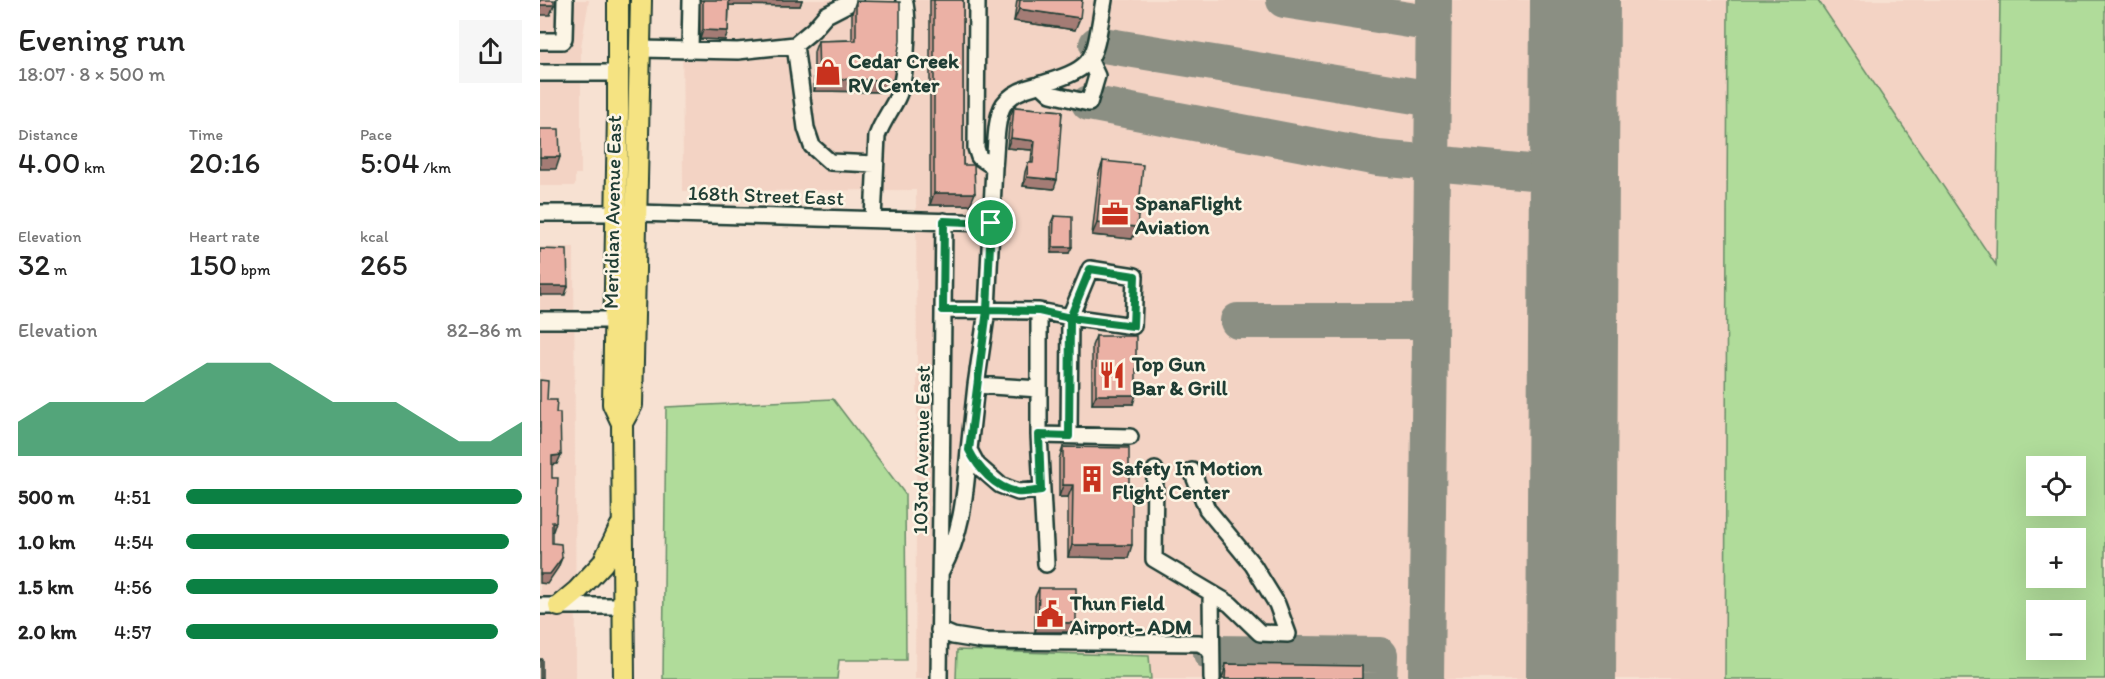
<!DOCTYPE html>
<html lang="en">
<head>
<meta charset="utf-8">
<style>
  :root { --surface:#fff; --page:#f6f6f6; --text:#222; --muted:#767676; --accent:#0b8043 }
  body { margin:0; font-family:Itim,sans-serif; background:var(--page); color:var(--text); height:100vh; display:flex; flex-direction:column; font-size:22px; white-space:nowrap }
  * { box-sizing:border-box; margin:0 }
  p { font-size:20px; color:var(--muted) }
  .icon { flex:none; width:33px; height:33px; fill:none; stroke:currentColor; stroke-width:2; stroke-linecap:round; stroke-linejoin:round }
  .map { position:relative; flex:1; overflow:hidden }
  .details { display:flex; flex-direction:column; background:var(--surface); width:540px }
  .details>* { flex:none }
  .buttons { position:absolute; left:1486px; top:456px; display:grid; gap:12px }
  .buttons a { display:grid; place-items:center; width:60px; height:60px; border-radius:0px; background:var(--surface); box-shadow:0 6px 24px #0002; font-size:30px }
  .pin { position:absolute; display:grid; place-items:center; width:51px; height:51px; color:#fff; margin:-26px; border:3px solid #fff; border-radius:50%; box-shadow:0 2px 6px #0007 }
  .round { display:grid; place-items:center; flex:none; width:63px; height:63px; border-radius:0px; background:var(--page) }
  .head { display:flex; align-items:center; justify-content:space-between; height:102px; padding:0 18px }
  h1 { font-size:33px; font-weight:600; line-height:45px }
  .metrics { display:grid; grid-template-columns:repeat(3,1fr); gap:9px; height:102px; padding:6px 18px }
  .metrics div { display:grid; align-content:center }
  .metrics b { font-size:30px; font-weight:600 }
  .metrics small { font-size:16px; font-weight:400 }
  .metrics p { font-size:16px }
  .chart { height:168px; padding:12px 18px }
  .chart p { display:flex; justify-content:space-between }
  .chart svg { width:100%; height:108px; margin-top:6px; fill:var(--accent); opacity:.7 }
  ul { padding:0 18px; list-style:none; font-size:20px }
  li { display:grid; grid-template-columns:96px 72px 1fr; align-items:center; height:45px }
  li i { height:15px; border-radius:8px; background:var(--accent) }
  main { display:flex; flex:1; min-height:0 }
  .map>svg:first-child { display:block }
  .built { fill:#f3d3c4 }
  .green { fill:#b0dc9a; stroke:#688c67; stroke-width:1.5; fill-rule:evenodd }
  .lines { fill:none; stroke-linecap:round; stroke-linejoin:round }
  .taxiway { stroke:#8b8f83; stroke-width:36 }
  .runway { stroke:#8b8f83; stroke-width:90 }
  .minor-casing { stroke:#1f3d34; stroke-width:20 }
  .major-casing { stroke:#1f3d34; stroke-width:24 }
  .minor { stroke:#fcf5e5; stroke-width:15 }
  .major { stroke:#f5e382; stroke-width:20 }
  .wall { fill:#ca988e; stroke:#1f3d34; stroke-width:1.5 }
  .shaded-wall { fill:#a47c74; stroke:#1f3d34; stroke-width:1.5 }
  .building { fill:#ebb1a5; stroke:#1f3d34; stroke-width:1.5 }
  .route-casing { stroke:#fff; stroke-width:12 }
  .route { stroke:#0b8043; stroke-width:8 }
  .labels { text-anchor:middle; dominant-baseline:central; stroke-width:5; stroke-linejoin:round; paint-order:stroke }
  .poi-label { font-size:21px; font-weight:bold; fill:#1f3d34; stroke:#fcf5e5; text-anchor:start }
  .street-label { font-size:21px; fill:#1f3d34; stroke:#fcf5e5 }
</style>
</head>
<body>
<main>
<section class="details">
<div class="head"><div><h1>Evening run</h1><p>18:07 · 8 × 500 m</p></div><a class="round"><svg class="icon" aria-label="share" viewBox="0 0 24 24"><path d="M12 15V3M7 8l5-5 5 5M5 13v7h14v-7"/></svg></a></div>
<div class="metrics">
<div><p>Distance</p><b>4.00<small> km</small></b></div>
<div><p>Time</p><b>20:16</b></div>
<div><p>Pace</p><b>5:04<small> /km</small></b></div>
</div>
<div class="metrics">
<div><p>Elevation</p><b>32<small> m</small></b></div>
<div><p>Heart rate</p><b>150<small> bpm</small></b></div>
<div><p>kcal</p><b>265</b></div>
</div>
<div class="chart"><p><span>Elevation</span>82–86 m</p>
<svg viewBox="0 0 160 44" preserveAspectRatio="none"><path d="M0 44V30L10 22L20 22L30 22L40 22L50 14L60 6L70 6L80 6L90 14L100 22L110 22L120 22L130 30L140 38L150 38L160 30V44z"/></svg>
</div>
<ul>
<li><b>500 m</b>4:51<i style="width:100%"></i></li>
<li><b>1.0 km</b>4:54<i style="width:96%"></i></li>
<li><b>1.5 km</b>4:56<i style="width:93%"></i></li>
<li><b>2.0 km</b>4:57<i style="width:93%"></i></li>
</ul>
</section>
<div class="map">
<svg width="1565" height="679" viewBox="0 0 1565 679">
  <rect width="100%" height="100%" fill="#f7e1d2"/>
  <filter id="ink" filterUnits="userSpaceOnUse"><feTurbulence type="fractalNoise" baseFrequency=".0167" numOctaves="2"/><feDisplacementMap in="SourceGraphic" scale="12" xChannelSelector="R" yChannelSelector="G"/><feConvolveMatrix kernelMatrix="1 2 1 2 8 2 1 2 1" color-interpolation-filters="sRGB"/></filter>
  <g filter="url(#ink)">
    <path class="built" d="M0,0h49l-8,47v127h-6v12h-35z
      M142,0h1046l-3,679h-810l2,-300 -1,-189 -233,1z
      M1278,0h182l-4,266z
      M0,247h34l2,432h-36z"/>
    <path class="green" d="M1188,0h90l178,265 4,-265h105v679h-380zM1536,466v40h-39v-40zM1536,538v40h-39v-40zM1536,610v40h-39v-40z
      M293,399l72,95 1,166h-67l-2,19h-174l3,-272z
      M417,650l192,6 2,23h-195z"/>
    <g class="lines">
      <path class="taxiway" d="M744,0l150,24
        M557,44l336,55
        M549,103l289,55 196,18
        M698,321h192
        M671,653l169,2 -1,24
        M886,679l8,-679"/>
      <path class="runway" d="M1031,679l4,-679"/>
      <defs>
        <path id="minor" d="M437,0l-1,148 3,9 15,10 -7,143 -11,75 63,4
          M0,41h22l2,-3 1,-38
          M255,45l11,83 6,18 18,16 45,2
          M100,49l98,2 57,-6 18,-15 13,-15 29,-15
          M150,50l1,-50
          M0,73h79
          M500,84l11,10 38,9 8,-27 -7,-15
          M454,167c2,-16 1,-50 10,-63 7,-10 19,-15 31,-18 64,-19 58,-23 69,-86
          M0,213h97l354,10
          M333,219l4,-83c5,-14 13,-24 20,-38 9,-18 13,-78 7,-98
          M403,310l96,1 31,6 20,-48 45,7 -2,50 -63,-9 -1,119
          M499,311v124l7,129
          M0,320h73
          M436,385l-7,65 8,15 23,20 18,7 23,-2
          M499,435l91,2
          M615,470l-1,89 76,45 30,29 28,1 -11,-30 -24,-39 -46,-56 -15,-38
          M401,571c22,-39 24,-78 28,-121
          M671,593l1,86
          M0,606h85
          M399,630l14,6 31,5 215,2 8,4 4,6
          M399,679l5,-458"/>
        <path id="major" d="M78,0v111l-5,293 9,19 2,256
          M82,423l10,-18 9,-405
          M19,606l18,-15 26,-28 17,-36"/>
      </defs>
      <use href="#minor" class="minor-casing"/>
      <use href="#major" class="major-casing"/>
      <use href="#minor" class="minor"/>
      <use href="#major" class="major"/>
    </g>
    <path class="wall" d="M160,0h102l-2,6 -71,-1 -1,26 -3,9 -25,-1z
      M390,0h33v165l7,40h-40z
      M477,0h65l-7,30 -61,-9z
      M316,1l37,79 -4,12 -75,-1v-39l4,-11 34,-1v-27z
      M474,107l48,4 -8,78 -31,-3 2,-14 3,-9h3l1,-13 -25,-2 3,-32z
      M563,161l34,66 -5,12 -40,-4 7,-62z
      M514,216l15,37h-18v-30z
      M556,336l37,68h-41v-58z
      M523,447l65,111 -60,-1v-60h-9v-38z
      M499,588l33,44h-37v-35z
      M686,664l136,15h-140z"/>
    <path class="shaded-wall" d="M187,0h75l-2,6 -75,-1z
      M0,5h14l-4,10h-10z
      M479,9l61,9 -5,12 -61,-9z
      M163,30l25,1 -3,9 -25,-1z
      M279,79l74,1 -4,12 -75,-1z
      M471,138l24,3 -3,9 -25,-2z
      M0,157h20l-4,12h-16z
      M487,177l30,3 -3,9 -31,-3z
      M394,193h41l-5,12h-40z
      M557,223l40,4 -5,12 -40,-4z
      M513,247h19l-3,6h-18z
      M0,286h28l-3,9h-25z
      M556,395h40l-3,9h-41z
      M21,455l-4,9 -8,1 3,-9z
      M523,485h10l-5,12h-9z
      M12,522h4l-3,9 -4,1z
      M532,545h60l-4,13 -60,-1z
      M22,558l-4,10 -11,16 -7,-1v-9z
      M498,622l38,1 -4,9h-37z"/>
    <path class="building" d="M0,0h14v5h-14z
      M163,0h26l-1,31 -25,-1z
      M394,0h29v165h11l1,28h-41z
      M480,0h62l-2,18 -61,-9z
      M316,1l44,1v39l-7,39 -74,-1 -1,-38 38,-1z
      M474,107l48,4 -5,69 -30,-3 1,-14h5l2,-22 -24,-3z
      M0,129h19l1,28h-20z
      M563,161l40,4 -6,62 -40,-4z
      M514,216l18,1v30h-19z
      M0,249l27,1 1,36h-28z
      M556,336h40v59h-40z
      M0,380l8,1 -1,19h10l-1,13h4l1,42 -9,1v22h6l-2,44h-4v21l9,1 1,14 -12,16h-10z
      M523,447l66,1v37h3v60h-60l1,-60h-10z
      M499,588h37v35l-38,-1z
      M0,659h2v20h-2z
      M686,664l136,2v13h-137z"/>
  </g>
  <g class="lines" filter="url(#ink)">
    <defs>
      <path id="route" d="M451,223l-47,-2 -1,89h44l-18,140c9,18 26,38 48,42 7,1 17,-1 24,-2l-2,-55 30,1 1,-118 20,-49 45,7 -2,50 -63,-8 -31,-7 -52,-1 4,-87"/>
    </defs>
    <use href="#route" class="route-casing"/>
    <use href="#route" class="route"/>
  </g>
  <defs>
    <symbol id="shop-bare" viewBox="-9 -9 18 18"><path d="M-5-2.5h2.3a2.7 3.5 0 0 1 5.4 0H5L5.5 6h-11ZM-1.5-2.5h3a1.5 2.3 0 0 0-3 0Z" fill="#c8321e" stroke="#fcf5e5" stroke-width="2.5" paint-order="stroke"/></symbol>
    <symbol id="office-bare" viewBox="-9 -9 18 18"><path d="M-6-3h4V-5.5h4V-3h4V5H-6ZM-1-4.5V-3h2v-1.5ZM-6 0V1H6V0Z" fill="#c8321e" stroke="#fcf5e5" stroke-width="2.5" paint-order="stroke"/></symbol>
    <symbol id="restaurant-bare" viewBox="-9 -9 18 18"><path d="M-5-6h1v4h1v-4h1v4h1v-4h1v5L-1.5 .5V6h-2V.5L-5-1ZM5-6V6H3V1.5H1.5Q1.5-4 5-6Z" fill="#c8321e" stroke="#fcf5e5" stroke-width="2.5" paint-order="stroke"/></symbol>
    <symbol id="building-bare" viewBox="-9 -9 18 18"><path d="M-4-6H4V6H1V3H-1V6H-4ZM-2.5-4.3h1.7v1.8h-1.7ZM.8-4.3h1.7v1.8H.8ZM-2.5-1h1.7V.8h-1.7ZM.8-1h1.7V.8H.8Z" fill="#c8321e" stroke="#fcf5e5" stroke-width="2.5" paint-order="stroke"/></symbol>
    <symbol id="civic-bare" viewBox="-9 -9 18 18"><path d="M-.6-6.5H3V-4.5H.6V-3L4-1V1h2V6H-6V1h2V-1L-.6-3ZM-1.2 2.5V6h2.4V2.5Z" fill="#c8321e" stroke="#fcf5e5" stroke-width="2.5" paint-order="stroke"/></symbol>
  </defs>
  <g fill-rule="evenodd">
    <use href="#shop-bare" x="269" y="53" width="38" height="38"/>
    <use href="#office-bare" x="556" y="195" width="38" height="38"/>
    <use href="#restaurant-bare" x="553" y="356" width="38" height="38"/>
    <use href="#building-bare" x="533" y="460" width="38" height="38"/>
    <use href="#civic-bare" x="491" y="595" width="38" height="38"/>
  </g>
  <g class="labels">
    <g class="poi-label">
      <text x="308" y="60">Cedar Creek<tspan x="308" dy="24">RV Center</tspan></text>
      <text x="595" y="202">SpanaFlight<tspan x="595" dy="24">Aviation</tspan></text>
      <text x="592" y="363">Top Gun<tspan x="592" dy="24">Bar &amp; Grill</tspan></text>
      <text x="572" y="467">Safety In Motion<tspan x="572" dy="24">Flight Center</tspan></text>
      <text x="530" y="602">Thun Field<tspan x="530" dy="24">Airport- ADM</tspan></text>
    </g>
    <g class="street-label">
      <text transform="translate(226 195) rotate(2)">168th Street East</text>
      <text transform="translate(72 212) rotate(-89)">Meridian Avenue East</text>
      <text transform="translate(381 450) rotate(-89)">103rd Avenue East</text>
    </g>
  </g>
</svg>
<div class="buttons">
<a><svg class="icon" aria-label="locate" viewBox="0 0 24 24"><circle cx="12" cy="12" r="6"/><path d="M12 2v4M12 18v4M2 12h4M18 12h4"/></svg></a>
<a>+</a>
<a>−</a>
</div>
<div class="pin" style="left:451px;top:223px;background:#1e9e55"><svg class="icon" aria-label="arrive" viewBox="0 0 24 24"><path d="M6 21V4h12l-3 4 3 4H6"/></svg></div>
</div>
</main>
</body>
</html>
